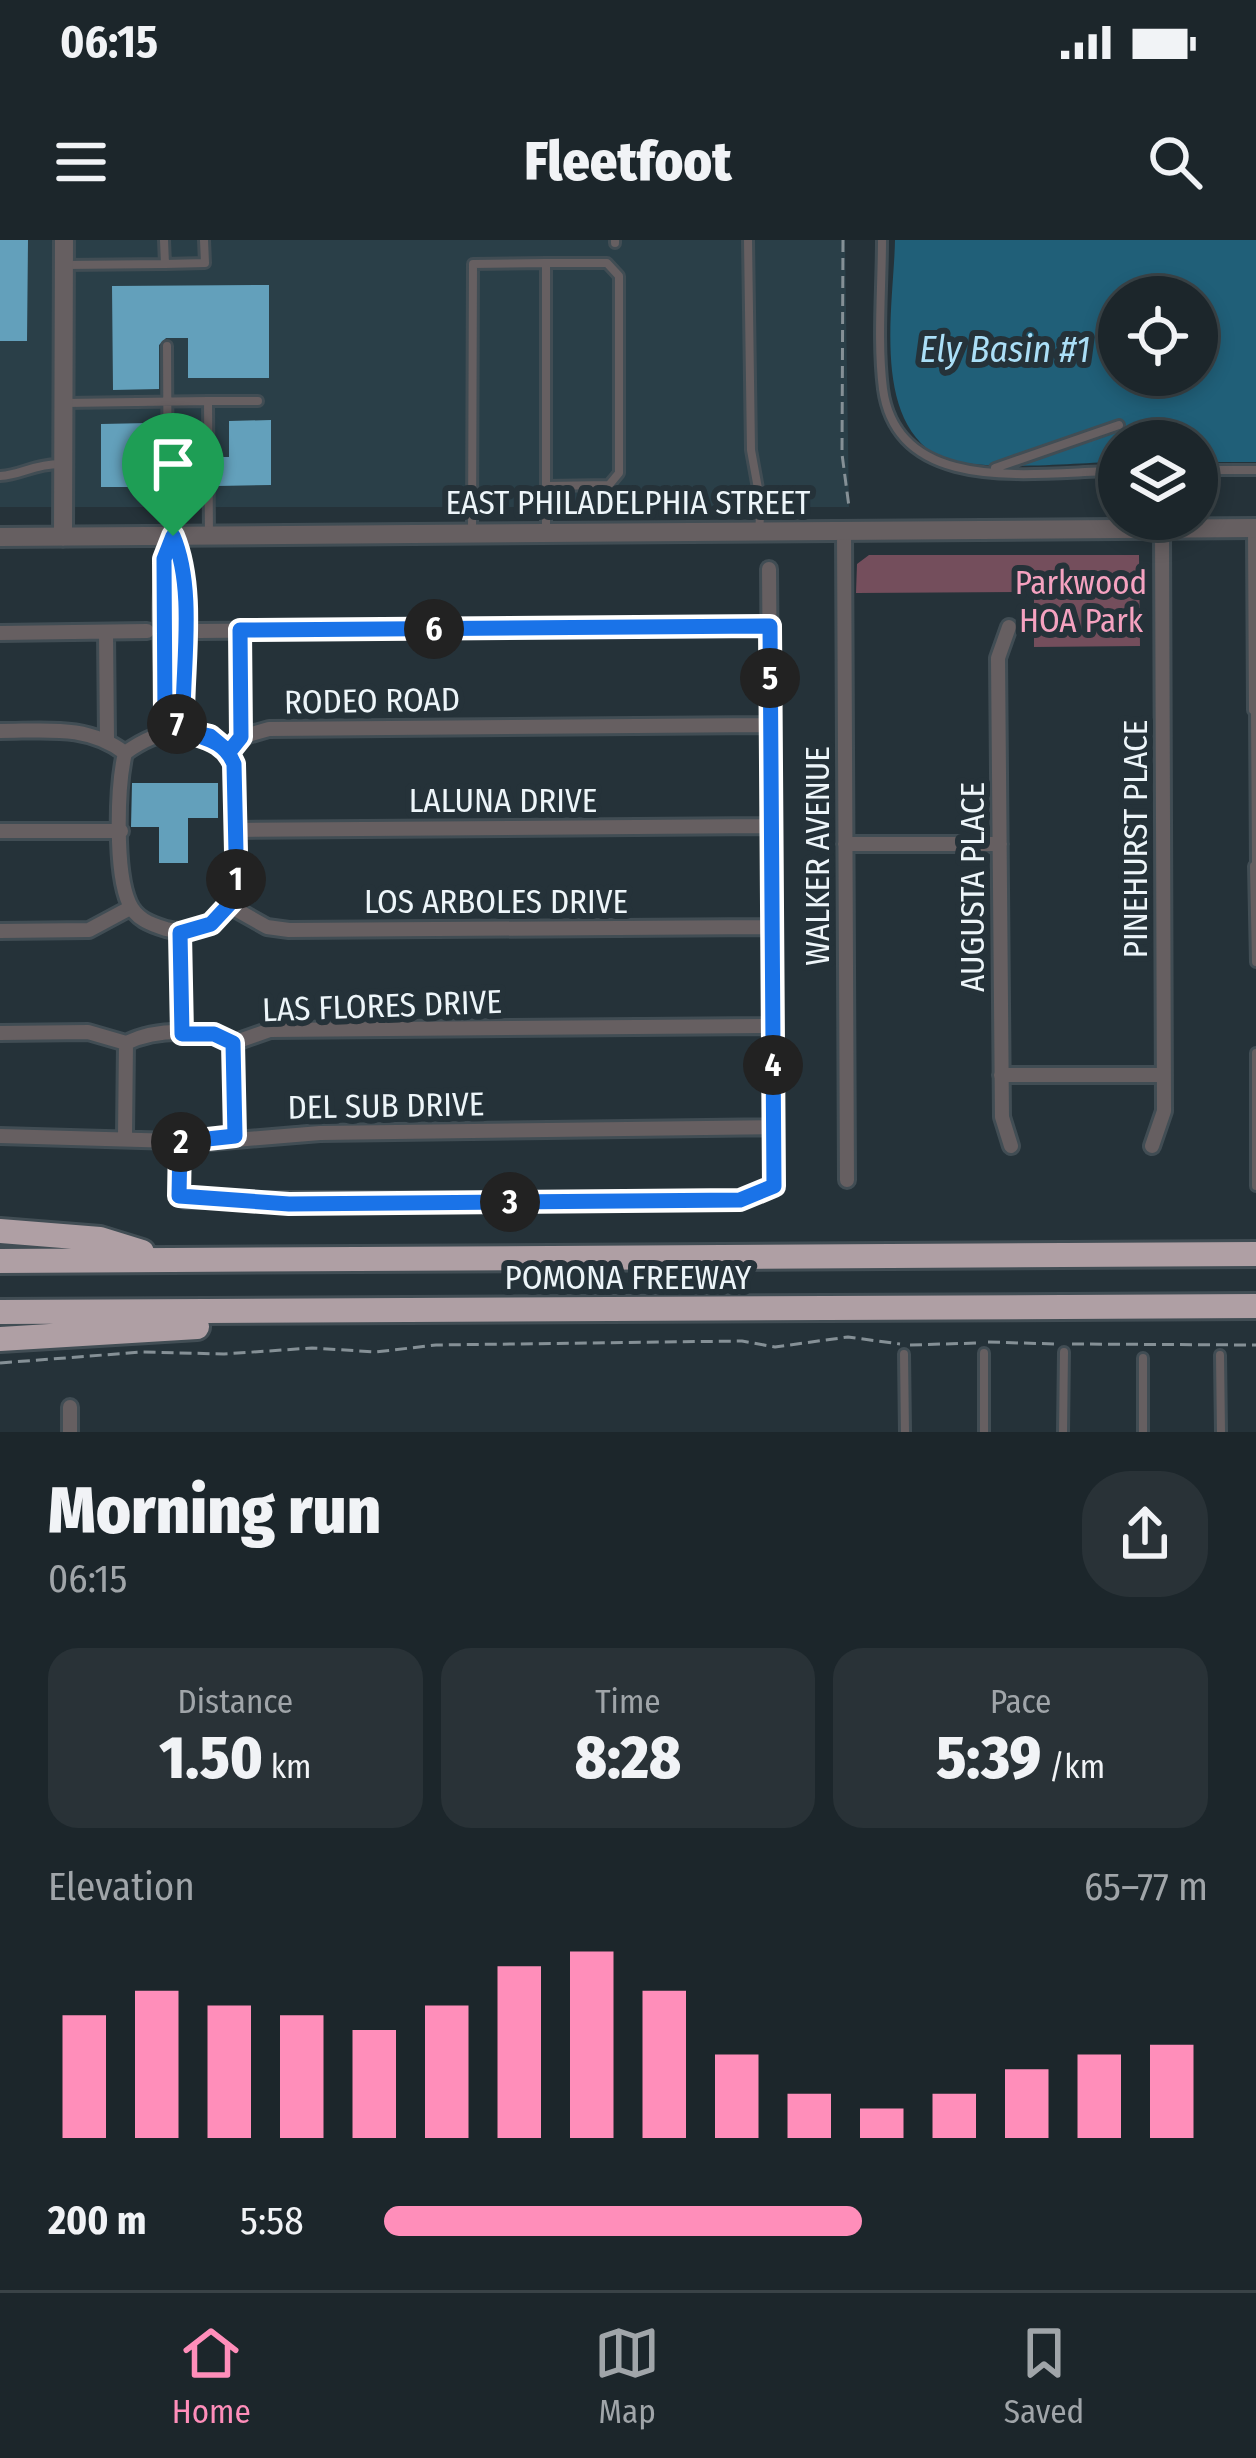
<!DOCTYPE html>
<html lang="en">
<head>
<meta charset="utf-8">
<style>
  :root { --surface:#1c262b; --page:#293237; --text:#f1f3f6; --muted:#a0a5a9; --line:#3a4347; --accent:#ff8eba }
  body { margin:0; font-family:"Fira Sans Condensed",sans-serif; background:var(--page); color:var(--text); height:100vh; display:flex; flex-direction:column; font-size:45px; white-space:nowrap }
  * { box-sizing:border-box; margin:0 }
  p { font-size:39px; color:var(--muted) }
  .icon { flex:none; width:66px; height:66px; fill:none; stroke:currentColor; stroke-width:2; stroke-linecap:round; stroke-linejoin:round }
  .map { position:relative; height:1192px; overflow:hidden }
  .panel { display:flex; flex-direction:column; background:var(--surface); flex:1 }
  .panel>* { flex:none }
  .buttons { position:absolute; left:1098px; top:36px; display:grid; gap:24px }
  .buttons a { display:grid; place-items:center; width:120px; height:120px; border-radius:50%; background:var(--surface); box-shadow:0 6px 18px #0003,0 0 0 3px var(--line); font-size:60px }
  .pin { position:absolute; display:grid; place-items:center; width:102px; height:102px; color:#fff; margin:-123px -51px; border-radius:50% 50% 50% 0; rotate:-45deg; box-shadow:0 0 12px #0007 }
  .pin .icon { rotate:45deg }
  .km { position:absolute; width:60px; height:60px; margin:-30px; border-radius:50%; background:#222; color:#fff; font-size:33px; line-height:60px; text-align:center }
  .round { display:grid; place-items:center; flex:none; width:126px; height:126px; border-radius:48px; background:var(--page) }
  .head { display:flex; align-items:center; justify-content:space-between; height:204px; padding:0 48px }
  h1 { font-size:66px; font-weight:800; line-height:90px }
  .figures { display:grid; grid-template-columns:repeat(3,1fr); gap:18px; height:204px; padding:12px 48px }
  .figures div { display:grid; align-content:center; border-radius:30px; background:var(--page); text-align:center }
  .figures b { font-size:60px; font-weight:800 }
  .figures small { font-size:33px; font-weight:400 }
  .figures p { font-size:33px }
  .chart { height:336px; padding:24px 48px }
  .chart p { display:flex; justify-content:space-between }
  .chart svg { width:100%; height:216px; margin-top:12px; stroke:var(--accent); stroke-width:6 }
  ul { padding:0 48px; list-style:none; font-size:39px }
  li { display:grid; grid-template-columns:192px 144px 1fr; align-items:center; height:90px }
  li i { height:30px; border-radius:15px; background:var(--accent) }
  .status { display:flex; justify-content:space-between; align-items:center; height:84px; padding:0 60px; background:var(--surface); direction:ltr }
  .status svg { height:33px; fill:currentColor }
  header { display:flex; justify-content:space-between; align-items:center; height:156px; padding:0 48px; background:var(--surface); font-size:54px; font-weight:800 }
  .tab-bar { display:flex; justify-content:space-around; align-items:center; height:168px; border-top:3px solid var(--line); background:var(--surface); font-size:33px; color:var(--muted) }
  .tab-bar a { display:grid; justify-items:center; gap:6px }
  .tab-bar .selected { color:var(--accent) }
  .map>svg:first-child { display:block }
  .built { fill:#2a3f48 }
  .green { fill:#744e5c }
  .water { fill:#205f78; fill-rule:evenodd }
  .building { fill:#63a0bb }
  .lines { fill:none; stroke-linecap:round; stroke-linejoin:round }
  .service-casing { stroke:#414d54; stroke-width:14 }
  .minor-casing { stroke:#414d54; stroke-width:20 }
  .tertiary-casing { stroke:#414d54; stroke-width:24 }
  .motorway-casing { stroke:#414d54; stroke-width:30 }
  .path { stroke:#859096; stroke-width:3; stroke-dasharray:12 6; stroke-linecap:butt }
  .service { stroke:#665f61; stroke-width:8 }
  .minor { stroke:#665f61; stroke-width:14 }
  .tertiary { stroke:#665f61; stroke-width:18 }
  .motorway { stroke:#af9fa4; stroke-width:24 }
  .route-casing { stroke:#fff; stroke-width:24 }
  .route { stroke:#1a73e8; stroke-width:15 }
  .labels { text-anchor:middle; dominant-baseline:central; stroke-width:12; stroke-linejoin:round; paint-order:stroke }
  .street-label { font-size:33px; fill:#edf5f9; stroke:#253239 }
  .park-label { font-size:33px; fill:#f5a2c0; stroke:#253239 }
  .water-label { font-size:36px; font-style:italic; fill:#abdff7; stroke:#253239 }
</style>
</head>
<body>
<div class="status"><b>06:15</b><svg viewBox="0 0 49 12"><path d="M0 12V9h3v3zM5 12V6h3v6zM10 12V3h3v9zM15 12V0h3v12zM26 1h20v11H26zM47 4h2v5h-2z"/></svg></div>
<header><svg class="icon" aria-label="menu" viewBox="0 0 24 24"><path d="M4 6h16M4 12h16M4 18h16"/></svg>Fleetfoot<svg class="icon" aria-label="search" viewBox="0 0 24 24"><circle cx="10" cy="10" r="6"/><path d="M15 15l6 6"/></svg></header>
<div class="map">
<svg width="1256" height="1192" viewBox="0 0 1256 1192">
  <rect width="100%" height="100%" fill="#253239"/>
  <path class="built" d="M0,0h845l4,267h-849z"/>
  <path class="green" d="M869,315h270l1,91 -106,1v-55l-178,1 1,-29z"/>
  <path class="water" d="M895,0h361v222h-59v-21h-78v21c-42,0 -153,13 -186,-9 -61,-41 -39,-151 -38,-213zM1119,57h78v78h-78z"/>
  <path class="building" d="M0,0h28l-1,101h-27z
    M269,45v93h-81v-40h-22l-7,7v44l-46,1 -1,-104z
    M271,180v65l-54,1v-29h12v-36z
    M149,183v39h10l1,25h-59v-63z
    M132,543h86v35h-30v45h-29v-36h-28z"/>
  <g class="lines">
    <defs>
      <path id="service" d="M748,0l3,210 10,55 -2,25
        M882,0c0,48 -5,101 1,149 15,110 158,82 236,82
        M615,3v-3
        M165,24l40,-1 -1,-23
        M65,25l100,-1 -1,-24
        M167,106l1,188
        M208,161h50
        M65,163l143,-2 1,135
        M995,228l124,-43
        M1197,230h59
        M0,236c22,-1 33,-12 60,-12
        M472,292l1,-268 73,-1
        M546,292v-46l63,-1 10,-12v-197l-12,-13h-61v223
        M1252,292l1,178
        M1255,470l1,156
        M1254,626l2,96
        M1256,813v133
        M904,1114l1,78
        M1220,1115l1,77
        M1143,1118v74
        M984,1192v-79
        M1063,1192l1,-80"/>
      <path id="minor" d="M844,291l3,649
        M173,296l9,23 1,159 -9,10 -9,-10c-1,-57 -12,-128 8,-182z
        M1009,387l-11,31 4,459 9,29
        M240,390l1,107
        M199,391l571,-5
        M106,392l1,107
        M0,393l147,-2
        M0,491c45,0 87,-7 125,22
        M229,512l12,-15 28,-8 502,-4
        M125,513c-8,34 -10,119 4,150 7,16 21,21 37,26 33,9 50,-11 71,-33l-3,-132 -5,-12
        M125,513c36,-26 68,-30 104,-1
        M236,590l535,-4
        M0,591h121
        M845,604h155
        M228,665l39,22 22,3 482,-3
        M0,691l89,-1 41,-22
        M180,693l2,101
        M0,793l88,-1 38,11c31,-15 76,-15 107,0l37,-13 503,-4
        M233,803l2,93
        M1001,835h163
        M0,896l211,6 109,-9 454,-6
        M125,896l1,-93
        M180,902v55l5,3h555l34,-14 -5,-617
        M1152,906l12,-35 -2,-582
        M70,1167v25"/>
      <path id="tertiary" d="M0,297l1256,-9
        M63,297l1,-297"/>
      <path id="motorway" d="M0,991l100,8 42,13
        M0,1021l1256,-7
        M0,1072l1256,-6
        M0,1099l197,-12"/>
    </defs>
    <use href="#service" class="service-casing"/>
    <use href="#minor" class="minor-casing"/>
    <use href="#tertiary" class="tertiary-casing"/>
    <use href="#motorway" class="motorway-casing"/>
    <path class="path" d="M843,0l-1,214 7,53
      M988,1102l68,2
      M1072,1104l184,1
      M910,1105l68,-2
      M0,1123l142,-11 82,2 88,-6 64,4 60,-7 306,-4 33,6 73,-10 52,7"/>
    <use href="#service" class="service"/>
    <use href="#minor" class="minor"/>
    <use href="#tertiary" class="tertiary"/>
    <use href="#motorway" class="motorway"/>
  </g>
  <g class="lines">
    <defs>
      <path id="route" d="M173,296l-9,23 1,159c20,23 55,12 69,46l3,132 -26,28 -31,9 2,101h32l19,9 2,93 -55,6 -1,54 110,8 451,-4 34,-14 -4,-560 -530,4 1,107 -12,15 -19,-16 -36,-8 9,-10c0,-57 12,-130 -10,-182"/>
    </defs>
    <use href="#route" class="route-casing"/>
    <use href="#route" class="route"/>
  </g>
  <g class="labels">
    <g class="street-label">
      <text x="628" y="263">EAST PHILADELPHIA STREET</text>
      <text transform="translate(372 461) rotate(-1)">RODEO ROAD</text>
      <text x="503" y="561">LALUNA DRIVE</text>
      <text transform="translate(1136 599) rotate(-90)">PINEHURST PLACE</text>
      <text transform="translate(818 616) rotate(-90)">WALKER AVENUE</text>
      <text transform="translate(973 647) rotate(-90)">AUGUSTA PLACE</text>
      <text x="496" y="662">LOS ARBOLES DRIVE</text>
      <text transform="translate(382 766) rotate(-2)">LAS FLORES DRIVE</text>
      <text transform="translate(386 866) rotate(-1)">DEL SUB DRIVE</text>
      <text x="628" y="1038">POMONA FREEWAY</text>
    </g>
    <g class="park-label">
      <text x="1081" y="343">Parkwood<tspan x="1081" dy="38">HOA Park</tspan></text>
    </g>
    <g class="water-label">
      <text x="1005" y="110">Ely Basin #1</text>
    </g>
  </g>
</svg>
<div class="buttons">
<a><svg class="icon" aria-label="locate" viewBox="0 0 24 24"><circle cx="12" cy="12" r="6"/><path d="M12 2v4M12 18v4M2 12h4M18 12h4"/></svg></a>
<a><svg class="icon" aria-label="layers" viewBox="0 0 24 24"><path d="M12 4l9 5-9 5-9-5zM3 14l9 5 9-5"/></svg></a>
</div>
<div class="pin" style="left:173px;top:296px;background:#1e9e55"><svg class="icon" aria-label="arrive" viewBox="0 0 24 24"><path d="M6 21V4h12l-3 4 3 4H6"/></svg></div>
<b class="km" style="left:236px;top:639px">1</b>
<b class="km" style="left:181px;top:902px">2</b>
<b class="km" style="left:510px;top:962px">3</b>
<b class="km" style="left:773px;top:825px">4</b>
<b class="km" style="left:770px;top:438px">5</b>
<b class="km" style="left:434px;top:389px">6</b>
<b class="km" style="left:177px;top:484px">7</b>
</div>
<section class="panel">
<div class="head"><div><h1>Morning run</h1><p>06:15</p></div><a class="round"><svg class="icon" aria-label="share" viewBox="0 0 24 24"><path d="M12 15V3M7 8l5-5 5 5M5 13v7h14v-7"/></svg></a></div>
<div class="figures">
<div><p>Distance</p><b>1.50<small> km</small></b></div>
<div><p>Time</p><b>8:28</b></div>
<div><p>Pace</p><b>5:39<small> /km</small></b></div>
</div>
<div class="chart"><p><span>Elevation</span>65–77 m</p>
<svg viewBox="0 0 160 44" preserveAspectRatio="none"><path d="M5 44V19M15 44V14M25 44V17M35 44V19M45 44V22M55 44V17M65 44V9M75 44V6M85 44V14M95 44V27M105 44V35M115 44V38M125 44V35M135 44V30M145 44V27M155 44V25"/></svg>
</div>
<ul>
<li><b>200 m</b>5:58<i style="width:58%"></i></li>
</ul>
</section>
<nav class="tab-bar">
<a class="selected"><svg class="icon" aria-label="home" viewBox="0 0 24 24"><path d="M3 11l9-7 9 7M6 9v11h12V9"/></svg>Home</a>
<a><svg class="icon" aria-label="map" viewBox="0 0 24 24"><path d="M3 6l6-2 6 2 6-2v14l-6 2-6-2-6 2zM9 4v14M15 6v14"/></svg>Map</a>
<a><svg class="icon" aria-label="saved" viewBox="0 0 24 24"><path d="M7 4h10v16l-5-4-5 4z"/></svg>Saved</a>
</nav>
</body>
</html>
